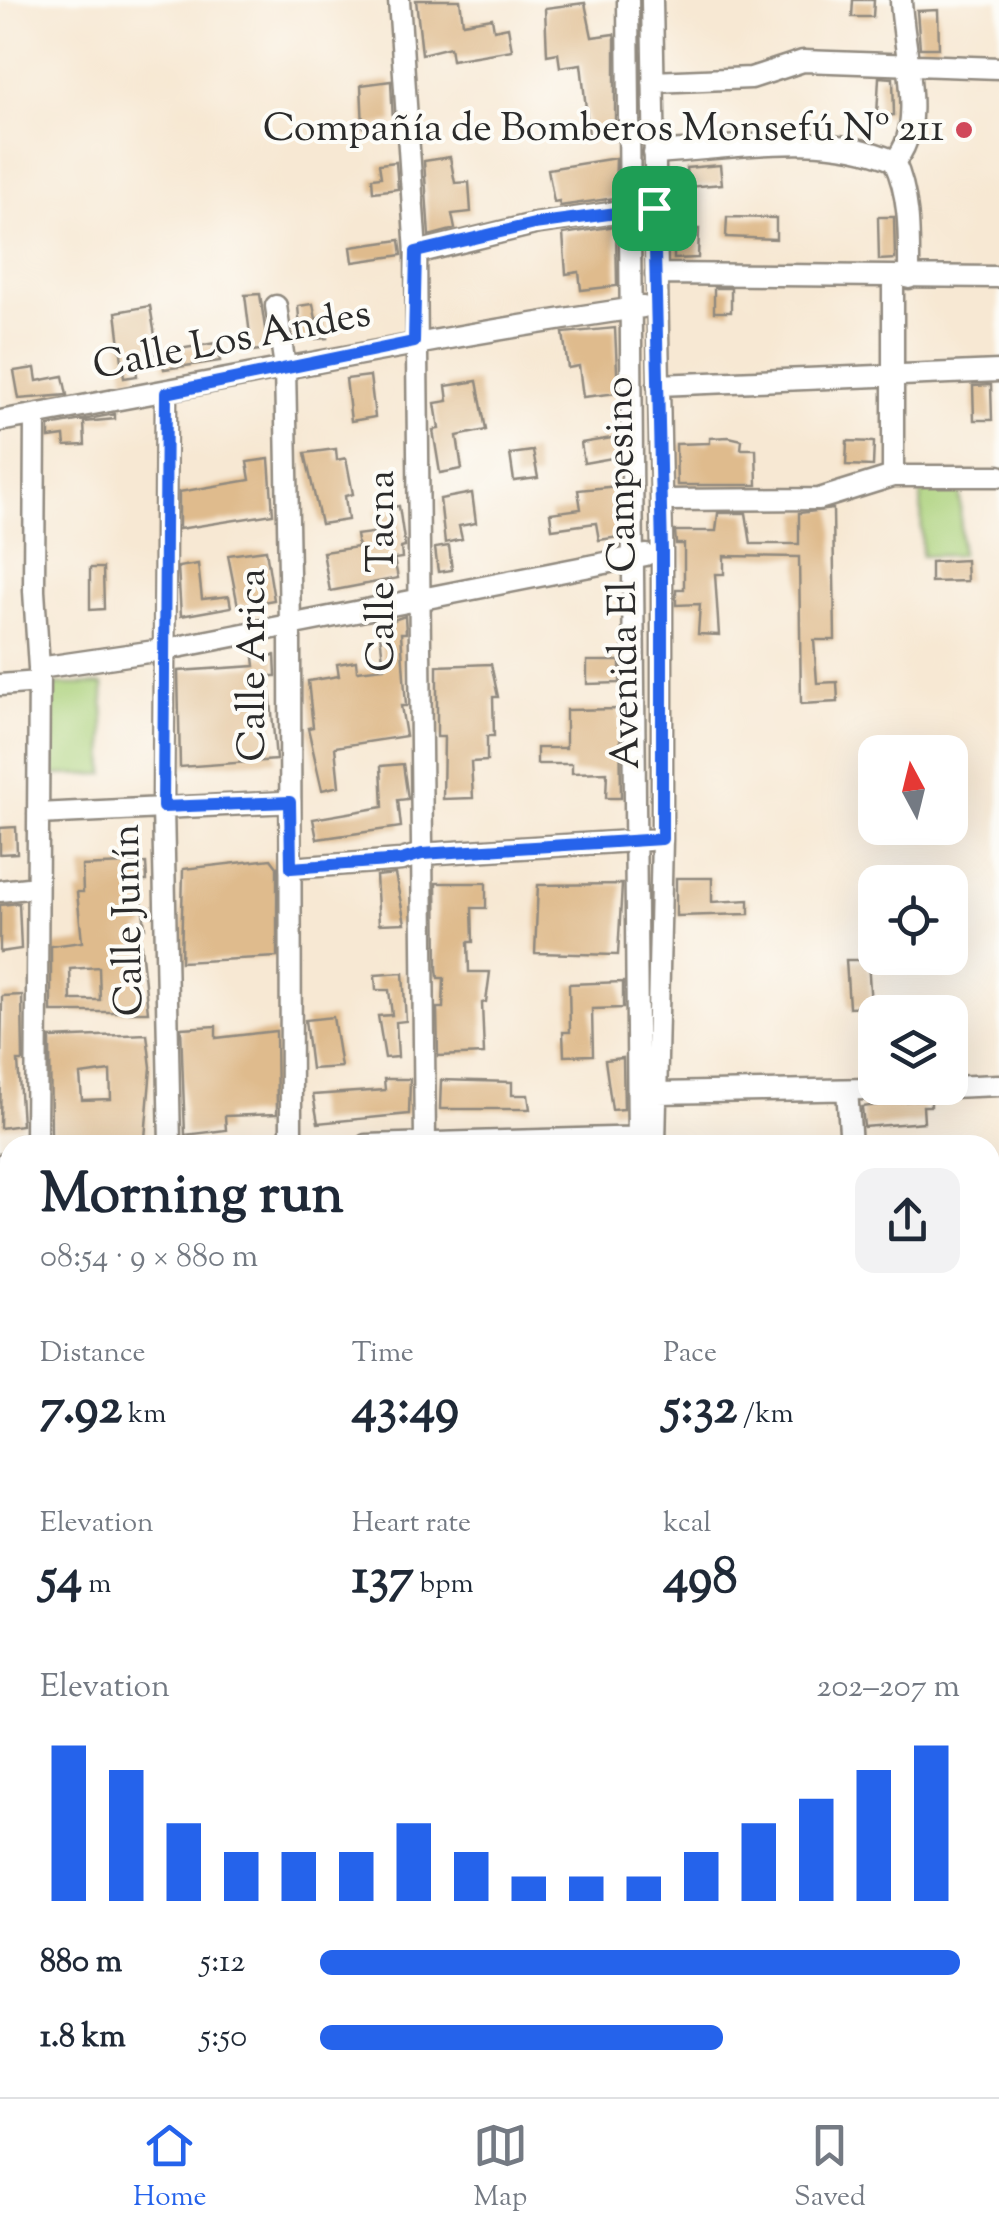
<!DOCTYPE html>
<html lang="en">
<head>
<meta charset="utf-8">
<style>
  :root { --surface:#fff; --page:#f2f2f3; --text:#1f2937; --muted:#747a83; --line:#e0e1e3; --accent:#2563eb }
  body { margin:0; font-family:"Sorts Mill Goudy",serif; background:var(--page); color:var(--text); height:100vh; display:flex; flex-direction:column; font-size:38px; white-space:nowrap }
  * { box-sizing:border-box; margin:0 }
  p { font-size:32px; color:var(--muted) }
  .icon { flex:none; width:55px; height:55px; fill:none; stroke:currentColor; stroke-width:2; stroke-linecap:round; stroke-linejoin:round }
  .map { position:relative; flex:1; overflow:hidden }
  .details { position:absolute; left:0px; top:1135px; width:1000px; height:962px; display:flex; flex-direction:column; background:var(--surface); border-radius:30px 30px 0 0; box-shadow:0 10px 40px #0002 }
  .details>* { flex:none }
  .needle { width:65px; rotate:353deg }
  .tools { position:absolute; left:858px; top:735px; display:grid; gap:20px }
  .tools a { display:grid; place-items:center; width:110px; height:110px; border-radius:20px; background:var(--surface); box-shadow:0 10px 40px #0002; font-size:50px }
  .pin { position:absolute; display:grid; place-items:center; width:85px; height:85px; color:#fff; margin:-42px; border-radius:20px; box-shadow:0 5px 15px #0006 }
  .round { display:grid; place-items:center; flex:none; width:105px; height:105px; border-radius:20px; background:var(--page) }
  .overview { display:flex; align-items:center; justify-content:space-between; height:170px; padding:0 40px }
  h1 { font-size:55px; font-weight:700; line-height:75px }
  .metrics { display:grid; grid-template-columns:repeat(3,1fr); gap:15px; height:170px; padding:10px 40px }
  .metrics div { display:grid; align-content:center }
  .metrics b { font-size:50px; font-weight:700 }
  .metrics small { font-size:28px; font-weight:400 }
  .metrics p { font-size:28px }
  .chart { height:280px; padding:20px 40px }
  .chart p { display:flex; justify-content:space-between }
  .chart svg { width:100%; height:180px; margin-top:10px; stroke:var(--accent); stroke-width:6 }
  ul { padding:0 40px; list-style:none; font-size:32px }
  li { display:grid; grid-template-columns:160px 120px 1fr; align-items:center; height:75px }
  li i { height:25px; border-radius:12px; background:var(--accent) }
  .tabs { display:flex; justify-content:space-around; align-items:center; height:140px; border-top:2px solid var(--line); background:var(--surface); font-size:28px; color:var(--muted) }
  .tabs a { display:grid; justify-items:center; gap:5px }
  .tabs .on { color:var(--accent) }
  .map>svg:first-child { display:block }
  .green { fill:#acd17b; stroke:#6c7e53; stroke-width:2.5 }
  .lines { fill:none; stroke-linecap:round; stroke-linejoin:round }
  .canal { stroke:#59a7d2; stroke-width:18 }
  .building { fill:#dfbb8d; fill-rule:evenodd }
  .minor-casing { stroke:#918a7f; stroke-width:25 }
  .minor { stroke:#fff; stroke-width:20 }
  .route-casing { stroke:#fff; stroke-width:20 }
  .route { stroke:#2563eb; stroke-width:12 }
  .poi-dot { fill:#d1495b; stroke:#fdfcf7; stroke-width:4 }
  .labels { text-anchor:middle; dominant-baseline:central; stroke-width:8; stroke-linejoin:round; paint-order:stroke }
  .poi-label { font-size:40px; fill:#2b2b2b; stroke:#fdfcf7; text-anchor:end }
  .street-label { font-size:40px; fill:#2b2b2b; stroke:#fdfcf7 }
</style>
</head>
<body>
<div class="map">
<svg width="999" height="2097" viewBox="0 0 999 2097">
  <rect width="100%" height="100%" fill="#fdfcf7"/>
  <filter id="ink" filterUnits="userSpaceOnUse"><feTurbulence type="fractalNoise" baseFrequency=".01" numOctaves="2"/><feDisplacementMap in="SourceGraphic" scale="20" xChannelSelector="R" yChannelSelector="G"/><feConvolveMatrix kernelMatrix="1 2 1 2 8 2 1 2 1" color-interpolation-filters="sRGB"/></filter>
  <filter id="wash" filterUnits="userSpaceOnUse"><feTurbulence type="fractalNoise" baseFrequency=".0048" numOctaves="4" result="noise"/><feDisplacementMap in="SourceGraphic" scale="40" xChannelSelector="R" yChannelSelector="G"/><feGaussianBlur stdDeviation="2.25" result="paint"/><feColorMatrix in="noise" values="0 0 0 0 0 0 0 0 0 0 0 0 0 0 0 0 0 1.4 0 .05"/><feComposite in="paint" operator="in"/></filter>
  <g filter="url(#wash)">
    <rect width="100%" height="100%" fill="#f7e8d3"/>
    <path class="green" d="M960,484l1,71 -39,1 -1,-71z
      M103,684l2,90 -53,1 -1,-90z
      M990,1946l9,1v150h-232l-1,-9h224z"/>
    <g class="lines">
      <path class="canal" d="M990,1214l9,-6
        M0,1689l10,-6"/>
    </g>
    <g id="blocks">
      <path class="building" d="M416,0h44l3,23 29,-5 2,12 14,-3 4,23 -60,10 -2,-13 -28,7z
        M853,0h21l-1,17h-21z
        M585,3l7,34 22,-3 1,4v93l-26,4 -8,-71 -21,3 -2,-14 -11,2 -2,-47z
        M938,10l1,38h-19l-3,-37z
        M879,77l14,1 1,37 -17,1z
        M391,81l2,41 -30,5 -2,-42z
        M450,157l5,26 14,-1 2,30 -19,2 3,15 -26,7 -5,-75z
        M616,158l-1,40 -55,8 -1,-5 -5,1 -6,-33z
        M396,162l2,27 -25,3 -1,-14 9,-1 -2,-13z
        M720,165l2,19 -34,3 -2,-19z
        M727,217l49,1v21l-50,-2z
        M878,217h16l1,42 -16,1z
        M616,226l1,60 -36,4 -2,-18 -13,2 -3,-40z
        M674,228l25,1 -1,29 -24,1z
        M400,240l2,15 -49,7 -2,-15z
        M714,288h17v24h-17z
        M260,294l8,55 -16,2 -7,-56z
        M313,304l3,15 7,-2 4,21 -26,2 -3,-34z
        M150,306l8,47 -23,5 2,18 -13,2 -8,-66z
        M615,328l3,65 -35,4 -4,-31 -11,2 -5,-35z
        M216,343l4,18 -56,8 -3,-17z
        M35,368l2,13 26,-5 4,19 -48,4 -5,-28z
        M370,376l5,41 -24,4 -5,-42z
        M477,381l9,49 -29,6 5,33 -22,4 -7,-43 6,-1 -4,-26 13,-2 -2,-15z
        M991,385l1,35h-18l-1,-34z
        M115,414v5l-31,3 1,23 -20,1 -1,-10 -15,2v-12z
        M618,437v20l-34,6 -3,-20z
        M729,437l13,3 -1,9h15l1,36h-80l-1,-41 34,-1v-5z
        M847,441l27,1 -1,24 -27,-1z
        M336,449l1,11 9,-2 7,36 -8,2 3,24 -27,4 -16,-71z
        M533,451l5,27 -24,3 -4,-27z
        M269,459l4,55 -94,15v-37l71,-12 -3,-18z
        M618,486l1,51 -20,3 -3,-17 -44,6 -2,-16 31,-4 -3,-19z
        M472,493l4,30 -17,3 3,13 -17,4 -5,-44z
        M399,506l6,41 -4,1 1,10 -8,1 4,19 -68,13 -7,-39 35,-5 -2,-12 23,-3 -4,-22z
        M833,509l2,131h-21l3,43 20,-1 1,20 -37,2 -2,-147 -75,-1v18h-9l4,61 -21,-1 2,-30 -24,1v-16h8v-45h-8l-1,-13h41l2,-18h28l5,31h48v-31z
        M449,546l3,24 -14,2 -3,-24z
        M266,550l8,50 -36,6 -10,-51z
        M966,560l1,21 -36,1v-20z
        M198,564l4,35 27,-3 2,11 -50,9 -3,-49z
        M90,568h13l1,41 -14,1z
        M405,616l1,17h-5l5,73h-5l5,30 -71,11 4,39 -17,4 -14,-62 5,-1 -5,-46 31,-5 -2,-12 19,-3 1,10 27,-3 -5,-43z
        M275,655l1,21h-6v13l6,71 -96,7 -2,-96 77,-5 -1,-9z
        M587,661h33v22l-33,1z
        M491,664l7,33h-5l1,39h-7v25l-16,1 2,36 -30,1 1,-62h-7v-71z
        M620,709l1,89h-15l1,-26 -35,1v-9h-35v-16h29v-38z
        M403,764l5,35 -10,1 3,27 -84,12 -4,-20 70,-12 -2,-41z
        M16,827l1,26 -17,1v-26z
        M271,859l6,8v90l-96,5 2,-93z
        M146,863l1,18h-7l5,47h-6l9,84h-97v-66l31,-4 -5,-50h6l-1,-26zM99,967l1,33h-29l-1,-31z
        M395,874l10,49 -26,1 -3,-48z
        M676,878h36v24l37,-2v14l-73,2z
        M436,883h50v25h-14l1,34h-5l1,30h21l-4,30 -4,1 2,51 -46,2 -1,-48h6l1,-30h-6l-1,-10z
        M622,884l-4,71 -83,-2 3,-68z
        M19,903l2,46 -21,3v-47z
        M846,960h22l3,46 -22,1z
        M403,973l3,48 -10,1 2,35 -13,1 -7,-42 14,-1 -3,-25h-13l-1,-15z
        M623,982v26l-31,1 1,46 -29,1 -1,-24h7l-1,-48z
        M22,995l1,66h-5l4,64 -22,3 2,-132z
        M333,1017l8,50 -30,2 -6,-49z
        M216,1026v12l60,-7 1,83 -52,2 1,14 -41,5 -4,-107z
        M147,1034l4,33 -6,71 -94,2 -1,-102zM110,1071l1,28 -29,1 -2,-25z
        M623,1058l1,51 -12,1 -7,-50z
        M384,1079h26l-1,35 -91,9 -5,-28 72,-5z
        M441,1080l71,2v13h16l2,14h-90z
        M931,1098v8h-8l1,16 -60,5 -2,-20z"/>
    </g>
  </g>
  <g filter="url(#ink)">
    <use href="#blocks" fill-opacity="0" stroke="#918a7f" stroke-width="2.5"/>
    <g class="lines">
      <defs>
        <path id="minor" d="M399,0l17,253 9,889
          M628,0l10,1145
          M652,0l10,552v287l-7,306
          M653,82l98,-4 52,-17 196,7
          M654,153c76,-4 169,-24 240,8 17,37 15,77 15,117
          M894,161c34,-32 8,-117 7,-161
          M416,253l118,-29 111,-16
          M656,274l343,3
          M276,306l9,61 5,258 1,520
          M658,385l341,-14
          M166,393l-3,414 7,338
          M35,415l-1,176 5,77 -3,477
          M0,421c214,-38 427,-83 643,-114
          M893,476h106
          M661,500l158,-1 74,-23v-198
          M39,668l123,-18 484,-95
          M0,685l39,-3
          M38,814l252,-12
          M291,868l110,-8 21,-6 226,-14
          M0,891l37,-4
          M950,1087l49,-2
          M847,1090l4,55
          M657,1093l265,-5
          M366,1145l282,-8
          M0,1165l10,-1
          M990,1243l9,-6
          M990,1404l9,-1
          M990,1621h9
          M0,1718l10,-6
          M740,2088l2,9
          M69,2097l26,-9"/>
      </defs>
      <use href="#minor" class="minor-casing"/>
      <use href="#minor" class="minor"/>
    </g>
  </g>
  <g class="lines" filter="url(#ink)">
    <defs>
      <path id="route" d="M654,208l8,344v287l-240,15 -21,6 -110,8 -1,-66 -127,5 3,-414 248,-51 2,-90 118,-28z"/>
    </defs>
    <use href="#route" class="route-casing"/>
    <use href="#route" class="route"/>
  </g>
  <circle class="poi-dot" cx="964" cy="130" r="10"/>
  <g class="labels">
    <g class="poi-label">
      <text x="944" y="130">Compañía de Bomberos Monsefú Nº 211</text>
    </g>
    <g class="street-label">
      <text transform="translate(232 342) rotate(-11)">Calle Los Andes</text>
      <text transform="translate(383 571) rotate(-90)">Calle Tacna</text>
      <text transform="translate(625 573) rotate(-91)">Avenida El Campesino</text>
      <text transform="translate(254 665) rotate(-90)">Calle Arica</text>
      <text transform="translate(130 920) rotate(-91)">Calle Junín</text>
    </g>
  </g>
</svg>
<div class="tools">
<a><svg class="needle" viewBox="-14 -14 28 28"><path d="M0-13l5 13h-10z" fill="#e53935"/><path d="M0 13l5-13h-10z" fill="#747a83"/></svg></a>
<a><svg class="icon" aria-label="locate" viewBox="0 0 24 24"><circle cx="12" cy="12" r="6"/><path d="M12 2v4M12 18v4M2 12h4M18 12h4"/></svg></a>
<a><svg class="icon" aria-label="layers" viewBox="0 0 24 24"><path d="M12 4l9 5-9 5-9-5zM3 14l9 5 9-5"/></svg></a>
</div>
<div class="pin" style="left:654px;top:208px;background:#1e9e55"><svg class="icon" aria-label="arrive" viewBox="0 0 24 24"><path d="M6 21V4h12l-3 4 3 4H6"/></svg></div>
<section class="details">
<div class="overview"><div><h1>Morning run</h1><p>08:54 · 9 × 880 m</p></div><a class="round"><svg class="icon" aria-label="share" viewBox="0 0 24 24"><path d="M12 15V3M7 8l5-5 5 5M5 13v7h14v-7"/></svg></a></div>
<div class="metrics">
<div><p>Distance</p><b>7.92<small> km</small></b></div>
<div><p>Time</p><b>43:49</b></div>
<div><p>Pace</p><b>5:32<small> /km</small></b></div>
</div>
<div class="metrics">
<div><p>Elevation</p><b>54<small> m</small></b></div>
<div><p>Heart rate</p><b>137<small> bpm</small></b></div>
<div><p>kcal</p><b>498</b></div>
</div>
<div class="chart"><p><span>Elevation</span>202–207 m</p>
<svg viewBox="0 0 160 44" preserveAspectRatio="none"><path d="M5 44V6M15 44V12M25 44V25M35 44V32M45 44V32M55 44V32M65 44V25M75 44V32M85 44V38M95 44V38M105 44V38M115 44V32M125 44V25M135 44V19M145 44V12M155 44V6"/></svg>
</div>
<ul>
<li><b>880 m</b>5:12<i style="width:100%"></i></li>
<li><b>1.8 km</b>5:50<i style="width:63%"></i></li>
</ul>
</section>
</div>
<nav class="tabs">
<a class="on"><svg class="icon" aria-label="home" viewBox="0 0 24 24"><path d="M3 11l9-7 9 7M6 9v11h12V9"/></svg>Home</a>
<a><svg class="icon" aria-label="map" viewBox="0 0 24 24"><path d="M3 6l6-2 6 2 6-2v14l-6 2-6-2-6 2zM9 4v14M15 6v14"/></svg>Map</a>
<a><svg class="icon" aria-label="saved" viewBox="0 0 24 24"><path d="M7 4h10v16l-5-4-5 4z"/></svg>Saved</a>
</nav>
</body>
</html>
